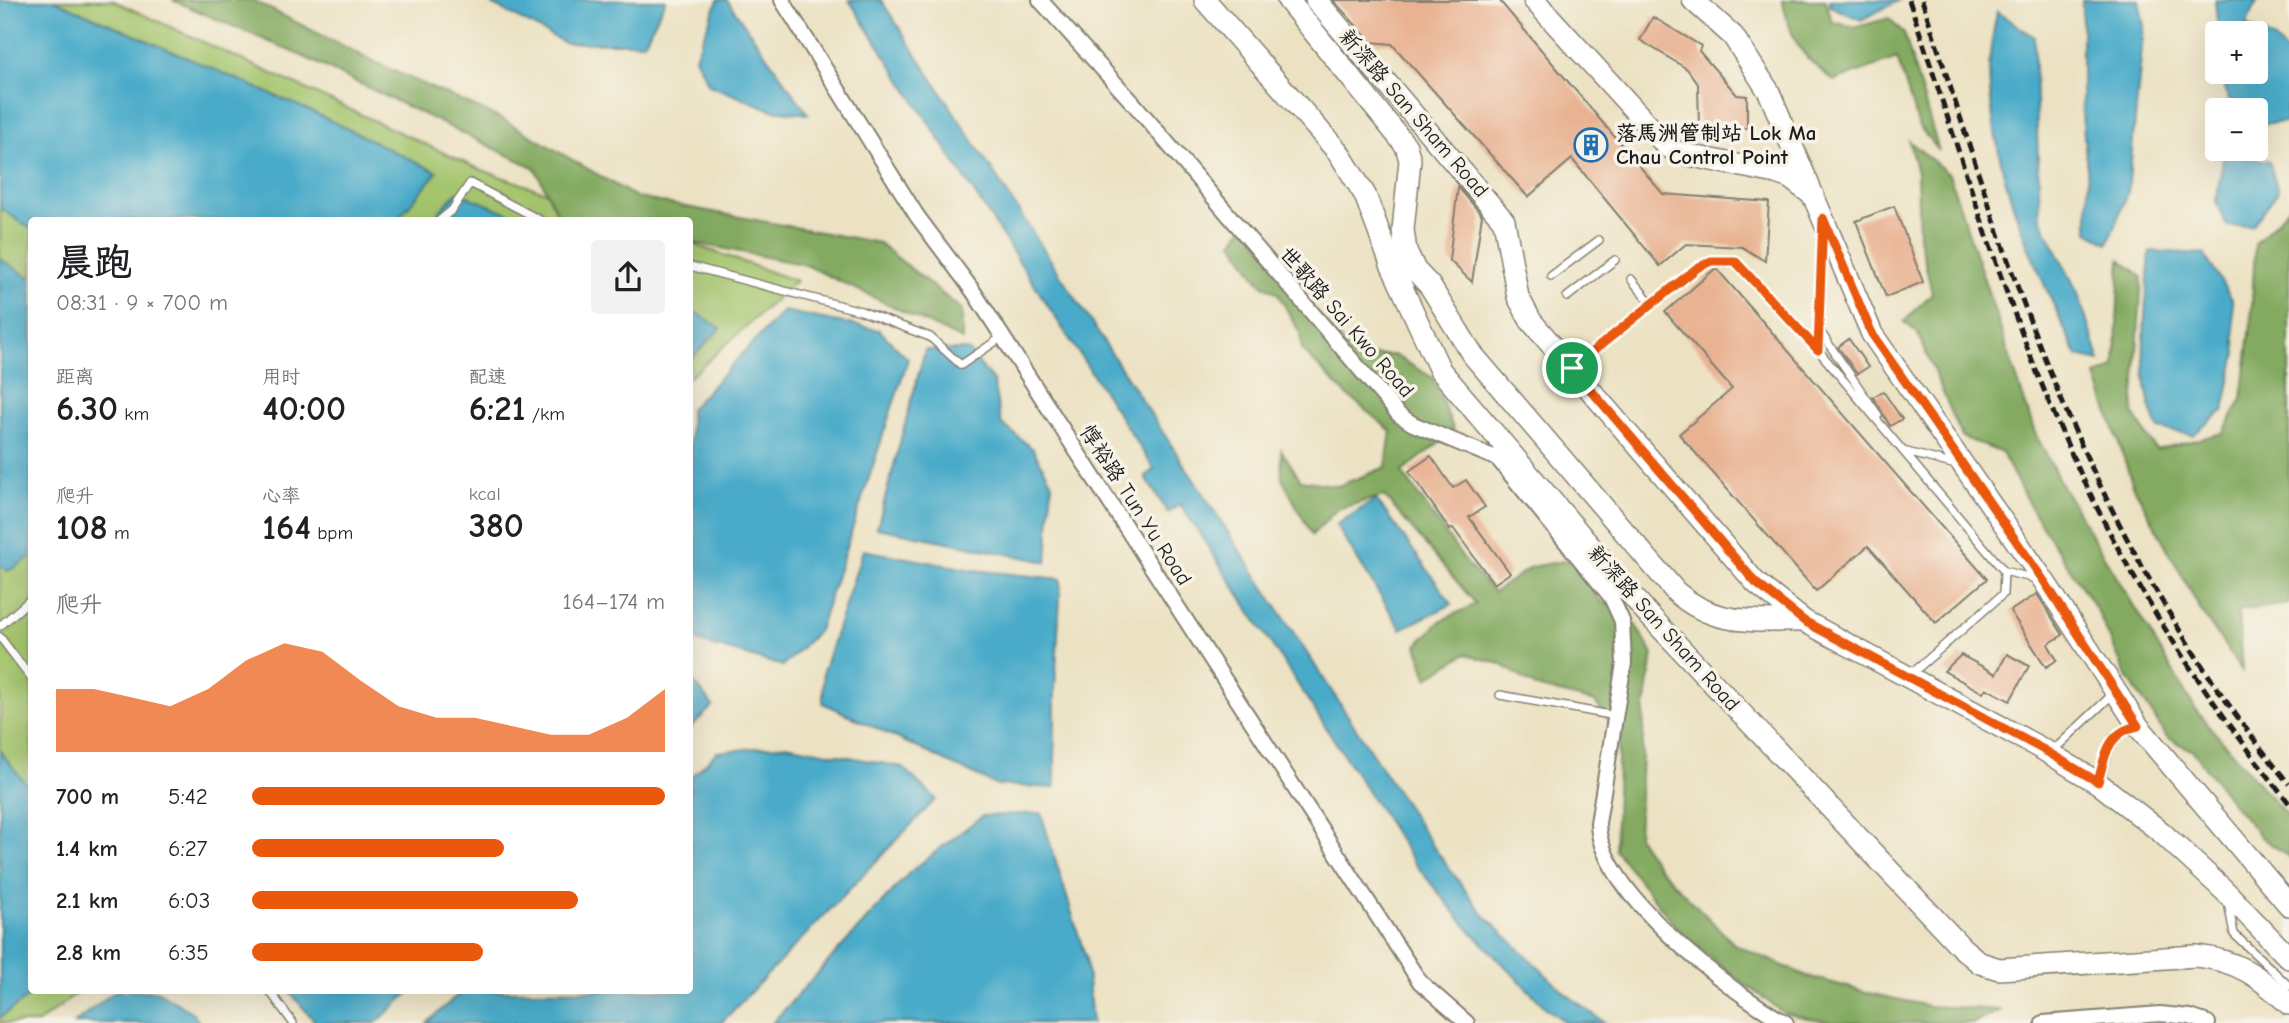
<!DOCTYPE html>
<html lang="zh">
<head>
<meta charset="utf-8">
<style>
  :root { --surface:#fff; --page:#f2f2f2; --text:#202124; --muted:#757577; --accent:#ea580c }
  body { margin:0; font-family:"Comic Neue","LXGW WenKai TC",sans-serif; background:var(--page); color:var(--text); height:100vh; display:flex; flex-direction:column; font-size:26px; white-space:nowrap }
  * { box-sizing:border-box; margin:0 }
  p { font-size:23px; color:var(--muted) }
  .icon { flex:none; width:38px; height:38px; fill:none; stroke:currentColor; stroke-width:2; stroke-linecap:round; stroke-linejoin:round }
  .map { position:relative; flex:1; overflow:hidden }
  .details { position:absolute; left:28px; top:217px; width:665px; height:777px; display:flex; flex-direction:column; background:var(--surface); border-radius:7px; box-shadow:0 7px 28px #0002 }
  .details>* { flex:none }
  .fabs { position:absolute; left:2205px; top:21px; display:grid; gap:14px }
  .fabs a { display:grid; place-items:center; width:63px; height:63px; border-radius:7px; background:var(--surface); box-shadow:0 7px 28px #0002; font-size:35px }
  .pin { position:absolute; display:grid; place-items:center; width:60px; height:60px; color:#fff; margin:-30px; border:4px solid #fff; border-radius:50%; box-shadow:0 2px 7px #0007 }
  .round { display:grid; place-items:center; flex:none; width:74px; height:74px; border-radius:7px; background:var(--page) }
  .overview { display:flex; align-items:center; justify-content:space-between; height:119px; padding:0 28px }
  h1 { font-size:38px; font-weight:600; line-height:52px }
  .stats { display:grid; grid-template-columns:repeat(3,1fr); gap:10px; height:119px; padding:7px 28px }
  .stats div { display:grid; align-content:center }
  .stats b { font-size:35px; font-weight:600 }
  .stats small { font-size:19px; font-weight:400 }
  .stats p { font-size:19px }
  .chart { height:196px; padding:14px 28px }
  .chart p { display:flex; justify-content:space-between }
  .chart svg { width:100%; height:126px; margin-top:7px; fill:var(--accent); opacity:.7 }
  ul { padding:0 28px; list-style:none; font-size:23px }
  li { display:grid; grid-template-columns:112px 84px 1fr; align-items:center; height:52px }
  li i { height:18px; border-radius:9px; background:var(--accent) }
  .map>svg:first-child { display:block }
  .green { fill:#a4c56d; stroke:#607044; stroke-width:2 }
  .forest { fill:#83aa60; stroke:#50633e; stroke-width:2 }
  .water { fill:#4aabc9; stroke:#336472; stroke-width:2 }
  .building { fill:#e9b292 }
  .lines { fill:none; stroke-linecap:round; stroke-linejoin:round }
  .service-casing { stroke:#847f70; stroke-width:10 }
  .minor-casing { stroke:#847f70; stroke-width:18 }
  .primary-casing { stroke:#847f70; stroke-width:24 }
  .service { stroke:#fff; stroke-width:7 }
  .minor { stroke:#fff; stroke-width:14 }
  .primary { stroke:#fff; stroke-width:21 }
  .rail { stroke:#1c1c1c; stroke-width:5; stroke-dasharray:10 5; stroke-linecap:butt }
  .route-casing { stroke:#fff; stroke-width:14 }
  .route { stroke:#ea580c; stroke-width:9 }
  .labels { text-anchor:middle; dominant-baseline:central; stroke-width:7; stroke-linejoin:round; paint-order:stroke }
  .street-label { font-size:21px; fill:#1c1c1c; stroke:#f7f3e8 }
  .poi-label { font-size:21px; font-weight:bold; fill:#1c1c1c; stroke:#f7f3e8; text-anchor:start }
</style>
</head>
<body>
<div class="map">
<svg width="2289" height="1023" viewBox="0 0 2289 1023">
  <rect width="100%" height="100%" fill="#f7f3e8"/>
  <filter id="ink" filterUnits="userSpaceOnUse"><feTurbulence type="fractalNoise" baseFrequency=".0143" numOctaves="2"/><feDisplacementMap in="SourceGraphic" scale="14" xChannelSelector="R" yChannelSelector="G"/><feConvolveMatrix kernelMatrix="1 2 1 2 8 2 1 2 1" color-interpolation-filters="sRGB"/></filter>
  <filter id="wash" filterUnits="userSpaceOnUse"><feTurbulence type="fractalNoise" baseFrequency=".00686" numOctaves="4" result="noise"/><feDisplacementMap in="SourceGraphic" scale="28" xChannelSelector="R" yChannelSelector="G"/><feGaussianBlur stdDeviation="1.57" result="paint"/><feColorMatrix in="noise" values="0 0 0 0 0 0 0 0 0 0 0 0 0 0 0 0 0 1.4 0 .05"/><feComposite in="paint" operator="in"/></filter>
  <g filter="url(#wash)">
    <rect width="100%" height="100%" fill="#ece2c3"/>
    <path class="green" d="M0,0h112l367,169 147,51h-594v770l48,1 -42,32h-38z
      M690,243l106,38 -106,96z"/>
    <path class="forest" d="M172,0h80l135,68 117,52 134,78 241,45 83,67v30l-156,-75 -116,-23v-22h-107l-25,-5 -23,-47 -235,-113z
      M1782,0h44l6,22 25,5 32,-9 15,15 35,118 -20,-24 -22,-69 -63,23c-36,-27 -41,-39 -52,-81z
      M1909,141l40,33 86,259 26,51 136,228 92,106v39l-28,-20 -30,-35 -38,-51 -26,-14 -42,-64 -27,-61 -65,-100 -31,-59 -40,-16 -45,-105 -13,-10 28,-29 -13,-56 -2,-64z
      M2289,208v396l-51,7 4,60 -41,-60 -68,-126 -37,-109 19,-9 5,-108 22,18 -9,136 23,37 67,-17 19,-34 9,-75 4,-80z
      M1244,226l109,129h41l39,23 21,53 -52,41 65,92 27,28 37,-25 38,-7 32,41 26,10 26,43 -9,60 -6,123 20,30 77,78 72,31 66,18 56,12 72,4 -28,13h-141l-49,-10 -98,-75 -70,-88 4,-116 -24,-32 -59,-15 -35,-23 -36,-10 -38,24 -10,-33 23,-24 36,-17 -92,-108 -47,13 -25,26 -30,-56 -1,-29 20,30 37,6 48,-19 5,-36 -45,-37 -44,-44 -2,-17 -22,-39 -19,-12 -26,-40z"/>
    <path class="water" d="M0,0h54l261,113 122,59 -40,48h-365l-1,9 -31,-21z
      M484,0h182l-22,43h-79z
      M718,0h9l81,114 -36,-4 -63,-25 -14,-28z
      M849,0h32l551,845 51,69 82,79 40,30h-38l-21,-15 -81,-83 -50,-61 -235,-360 -12,9 -23,-36 9,-8z
      M1830,0h70l-39,20 -31,-14z
      M2082,0h57l5,26 -16,166 -20,51 -20,-11v-51l-6,-68z
      M2215,0h43l-12,25 29,15 14,15 -3,67 -30,2v-14h-18l-8,-8 -11,-30h37v-39h-38z
      M1997,11l37,26 6,181 37,73 23,70 -23,-5c-45,-98 -85,-176 -88,-286 0,-19 5,-40 8,-59z
      M2224,153l45,8 9,31 -26,34h-25l-11,-25z
      M457,192l68,28h-93z
      M2150,251l54,3 28,45 4,54 -12,57 -31,25 -34,-6c-26,-51 -12,-122 -9,-178z
      M0,259l32,20 -1,278 -23,14 -8,-5z
      M690,309l31,19 -31,32z
      M783,311l96,19 29,29 -89,271 -36,36 -93,-27v-230z
      M925,350h43l25,31 8,42 32,26 19,34 -5,79 -170,-34z
      M1376,499l76,105 -51,25 -65,-104z
      M863,550l110,20 88,9 -6,110v99l-59,-3 -173,-82v-31z
      M690,677l23,29 -23,22z
      M786,745l116,22 34,32 -215,224h-294l35,-32 228,-1v-212l27,-26z
      M0,751l31,39 1,200 4,1 -36,27z
      M1041,813l45,146 6,64h-320l138,-151 72,-56z
      M115,991h42l36,22 7,10h-126z
      M289,991h122l-35,32h-60z"/>
    <g id="blocks">
      <path class="building" d="M1333,0h166l164,194 106,8 -4,59 -23,-14 -56,-3 -26,22 -88,-107 -44,38 -136,-153 -21,-2z
        M1653,17l48,29 -2,5 38,44 10,1v32l-48,-1 -1,-43 -11,-15 -47,-29z
        M1458,187l24,28 -10,67 -23,-22z
        M1894,206l29,76 -37,15 -30,-76z
        M1716,268l271,311 -51,44 -68,-77 -52,45 -137,-157 53,-45 -67,-77z
        M1849,339l19,28 -11,7 -19,-27z
        M1883,391l19,28 -12,7 -17,-29z
        M1431,456l22,32 13,-8 19,27 -16,10 41,56 -16,11 -41,-56 -3,2 -41,-59z
        M2037,594l26,41 -15,9 9,16 -11,7 -36,-56z
        M2007,654l22,12 -19,35 -24,-13 -3,5 -39,-22 17,-16 35,19z"/>
    </g>
  </g>
  <g filter="url(#ink)">
    <use href="#blocks" fill-opacity="0" stroke="#847f70" stroke-width="2"/>
    <g class="lines">
      <defs>
        <path id="service" d="M440,220l12,-10 18,-27 70,37
          M690,266l171,45 69,26 31,28 41,-28
          M1551,276l48,-36
          M1631,279l21,25
          M1567,297l48,-37
          M1819,330l59,85
          M1818,350l5,-114
          M1573,367l124,-99 14,-7h24l83,89 186,221 32,8
          M1903,451l53,14
          M0,626l32,-28
          M0,637l32,42
          M1910,675l93,-81 1,-23
          M1500,695l116,21
          M2050,748l8,-2 56,-53
          M2099,782l14,-45 22,-10
          M2228,902l6,32 55,52
          M269,990l24,33"/>
        <path id="minor" d="M782,0l135,216 56,75 447,691 47,41
          M1040,0l94,104 265,311 14,9 85,35 113,138 11,24 2,42 -26,160c0,67 133,170 188,200
          M2043,1023l117,-9 30,3 18,6"/>
        <path id="primary" d="M1205,0l134,153 26,42 26,69 49,106 208,244 314,334 18,15 19,6 197,-13c41,4 63,20 93,48
          M1288,0l118,146 4,14 -7,70 3,21 9,19 15,16 42,68 204,238c39,35 79,28 128,29
          M1316,0l188,221 14,76 13,24 225,262 48,38 240,129 54,33 63,49 65,60 63,66
          M1534,0l132,145 12,8 98,20 14,5 21,16
          M1693,0l40,36 36,56 103,242 172,247 94,145 151,179"/>
      </defs>
      <use href="#service" class="service-casing"/>
      <use href="#minor" class="minor-casing"/>
      <use href="#primary" class="primary-casing"/>
      <use href="#service" class="service"/>
      <use href="#minor" class="minor"/>
      <use href="#primary" class="primary"/>
      <path class="rail" d="M1909,0c55,164 103,331 178,487 54,114 124,217 202,316
        M1922,0c49,148 93,298 157,440 55,123 125,240 210,344"/>
    </g>
  </g>
  <g class="lines" filter="url(#ink)">
    <defs>
      <path id="route" d="M1823,218l49,116 172,247 94,145c-31,6 -33,30 -40,56l-54,-32 -240,-129 -48,-38 -184,-215 125,-100 14,-7h24l83,89z"/>
    </defs>
    <use href="#route" class="route-casing"/>
    <use href="#route" class="route"/>
  </g>
  <defs>
    <symbol id="building-ring" viewBox="-11 -11 22 22"><circle r="9.5" fill="#f7f3e8" stroke="#1f6fb2" stroke-width="1.5"/><path d="M-4-6H4V6H1V3H-1V6H-4ZM-2.5-4.3h1.7v1.8h-1.7ZM.8-4.3h1.7v1.8H.8ZM-2.5-1h1.7V.8h-1.7ZM.8-1h1.7V.8H.8Z" fill="#1f6fb2"/></symbol>
  </defs>
  <g fill-rule="evenodd">
    <use href="#building-ring" x="1572" y="126" width="38" height="38"/>
  </g>
  <g class="labels">
    <g class="street-label">
      <text transform="translate(1414 113) rotate(49)">新深路 San Sham Road</text>
      <text transform="translate(1347 322) rotate(49)">世歌路 Sai Kwo Road</text>
      <text transform="translate(1136 505) rotate(57)">惇裕路 Tun Yu Road</text>
      <text transform="translate(1664 628) rotate(48)">新深路 San Sham Road</text>
    </g>
    <g class="poi-label">
      <text x="1616" y="133">落馬洲管制站 Lok Ma<tspan x="1616" dy="24">Chau Control Point</tspan></text>
    </g>
  </g>
</svg>
<div class="fabs">
<a>+</a>
<a>−</a>
</div>
<div class="pin" style="left:1572px;top:368px;background:#1e9e55"><svg class="icon" aria-label="arrive" viewBox="0 0 24 24"><path d="M6 21V4h12l-3 4 3 4H6"/></svg></div>
<section class="details">
<div class="overview"><div><h1>晨跑</h1><p>08:31 · 9 × 700 m</p></div><a class="round"><svg class="icon" aria-label="share" viewBox="0 0 24 24"><path d="M12 15V3M7 8l5-5 5 5M5 13v7h14v-7"/></svg></a></div>
<div class="stats">
<div><p>距离</p><b>6.30<small> km</small></b></div>
<div><p>用时</p><b>40:00</b></div>
<div><p>配速</p><b>6:21<small> /km</small></b></div>
</div>
<div class="stats">
<div><p>爬升</p><b>108<small> m</small></b></div>
<div><p>心率</p><b>164<small> bpm</small></b></div>
<div><p>kcal</p><b>380</b></div>
</div>
<div class="chart"><p><span>爬升</span>164–174 m</p>
<svg viewBox="0 0 160 44" preserveAspectRatio="none"><path d="M0 44V22L10 22L20 25L30 28L40 22L50 12L60 6L70 9L80 19L90 28L100 32L110 32L120 35L130 38L140 38L150 32L160 22V44z"/></svg>
</div>
<ul>
<li><b>700 m</b>5:42<i style="width:100%"></i></li>
<li><b>1.4 km</b>6:27<i style="width:61%"></i></li>
<li><b>2.1 km</b>6:03<i style="width:79%"></i></li>
<li><b>2.8 km</b>6:35<i style="width:56%"></i></li>
</ul>
</section>
</div>
</body>
</html>
